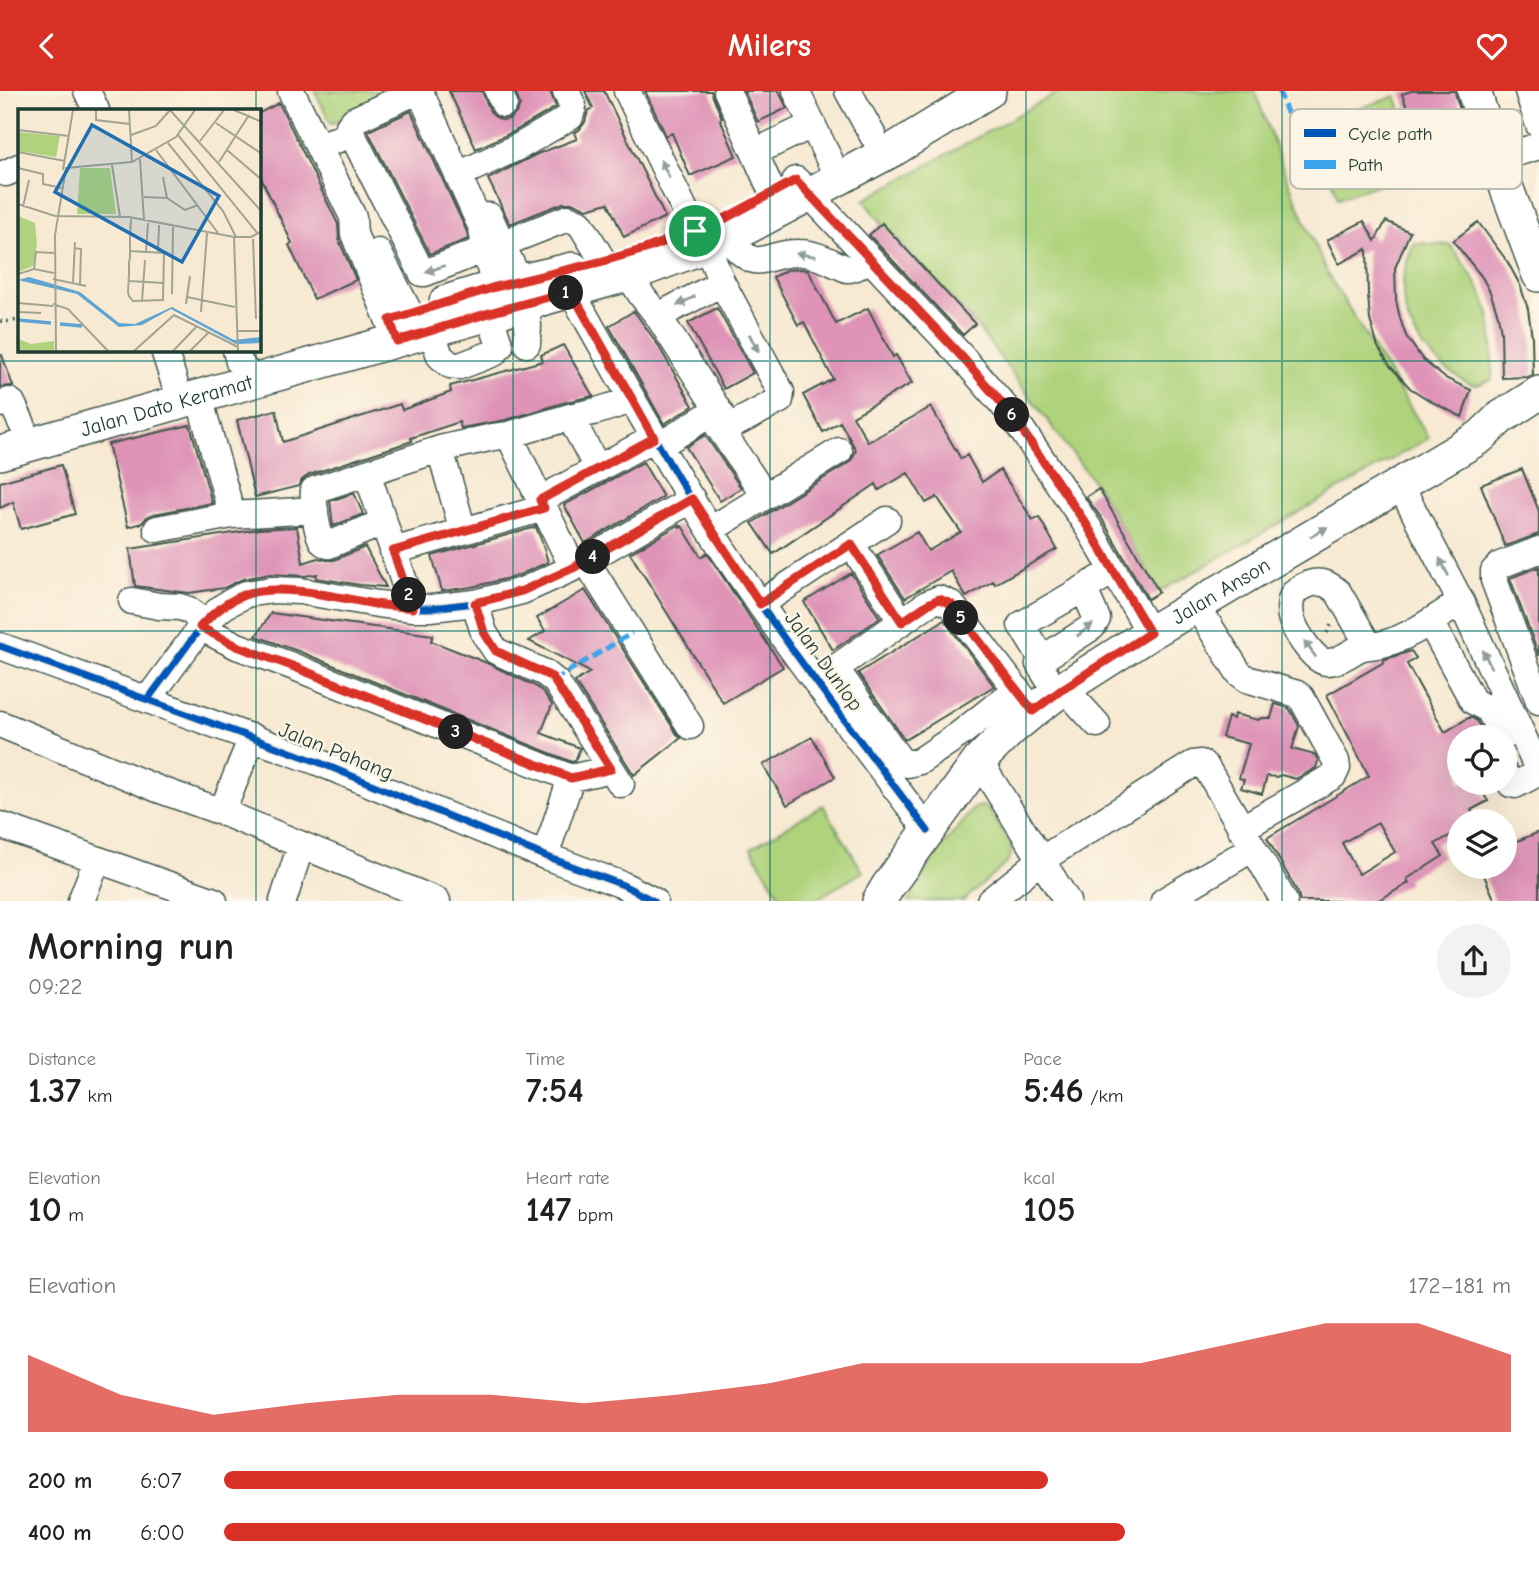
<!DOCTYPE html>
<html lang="en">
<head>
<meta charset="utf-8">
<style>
  :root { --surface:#fff; --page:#f2f2f2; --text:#202124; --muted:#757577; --accent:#d93025 }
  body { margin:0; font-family:"Comic Neue",sans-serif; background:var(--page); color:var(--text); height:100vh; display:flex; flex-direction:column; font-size:26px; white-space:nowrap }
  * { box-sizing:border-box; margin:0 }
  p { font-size:23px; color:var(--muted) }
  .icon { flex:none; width:38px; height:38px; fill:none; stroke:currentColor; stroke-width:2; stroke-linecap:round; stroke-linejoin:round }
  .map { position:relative; height:810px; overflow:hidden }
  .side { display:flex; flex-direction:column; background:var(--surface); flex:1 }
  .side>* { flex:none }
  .buttons { position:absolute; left:1447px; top:634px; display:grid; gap:14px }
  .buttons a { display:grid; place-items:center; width:70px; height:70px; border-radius:50%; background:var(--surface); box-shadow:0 7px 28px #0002; font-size:35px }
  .pin { position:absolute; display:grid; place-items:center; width:60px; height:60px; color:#fff; margin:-30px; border:4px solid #fff; border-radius:50%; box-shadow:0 2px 7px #0007 }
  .km { position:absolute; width:35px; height:35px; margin:-18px; border-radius:50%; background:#222; color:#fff; font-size:19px; line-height:35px; text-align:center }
  .round { display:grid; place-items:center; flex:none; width:74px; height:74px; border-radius:37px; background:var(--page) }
  .summary { display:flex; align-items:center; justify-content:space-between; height:119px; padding:0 28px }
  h1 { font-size:38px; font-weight:700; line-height:52px }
  .stats { display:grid; grid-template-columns:repeat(3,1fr); gap:10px; height:119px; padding:7px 28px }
  .stats div { display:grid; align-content:center }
  .stats b { font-size:35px; font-weight:700 }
  .stats small { font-size:19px; font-weight:400 }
  .stats p { font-size:19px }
  .chart { height:196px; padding:14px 28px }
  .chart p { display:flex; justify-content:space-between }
  .chart svg { width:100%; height:126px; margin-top:7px; fill:var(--accent); opacity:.7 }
  ul { padding:0 28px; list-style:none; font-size:23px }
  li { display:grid; grid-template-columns:112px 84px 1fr; align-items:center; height:52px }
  li i { height:18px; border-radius:9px; background:var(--accent) }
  header { display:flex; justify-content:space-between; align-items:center; height:91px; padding:0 28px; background:var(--accent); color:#fff; font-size:32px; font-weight:700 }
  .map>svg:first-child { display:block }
  .green { fill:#aed37c; stroke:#668858; stroke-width:2 }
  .building { fill:#de93b7; fill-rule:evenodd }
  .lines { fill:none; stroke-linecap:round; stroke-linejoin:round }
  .minor-casing { stroke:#3f574c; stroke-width:29 }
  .major-casing { stroke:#3f574c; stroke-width:36 }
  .path { stroke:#3f574c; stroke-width:3.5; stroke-dasharray:2 5; stroke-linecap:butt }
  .minor { stroke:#fff; stroke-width:26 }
  .major { stroke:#fff; stroke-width:33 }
  .quiet { stroke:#3da4eb; stroke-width:5; stroke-dasharray:10 5; stroke-linecap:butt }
  .cycleway-casing { stroke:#fcf5e5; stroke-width:11 }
  .cycleway { stroke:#0057b8; stroke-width:7 }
  .oneway { fill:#8f9e9a }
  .route-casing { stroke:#fff; stroke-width:14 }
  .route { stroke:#d93025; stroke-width:9 }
  .grid { fill:none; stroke:#0f766e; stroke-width:2; stroke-opacity:0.55 }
  .labels { text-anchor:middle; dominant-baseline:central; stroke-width:5; stroke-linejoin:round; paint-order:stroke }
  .street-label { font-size:21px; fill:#1f3d34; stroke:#fcf5e5 }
  .inset-river { fill:none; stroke:#5ea5d4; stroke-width:3.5 }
  .inset-road { fill:none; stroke:#a1a493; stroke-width:2 }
  .view { fill:#1f6fb2; fill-opacity:0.15; stroke:#1f6fb2; stroke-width:3.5 }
  .inset-edge { fill:none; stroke:#1f3d34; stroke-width:3.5 }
  .key { fill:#fcf5e5; stroke:#babeb0; stroke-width:2 }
  .key-label { font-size:19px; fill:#1f3d34 }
</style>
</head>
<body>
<header><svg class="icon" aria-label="back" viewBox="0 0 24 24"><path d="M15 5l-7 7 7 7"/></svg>Milers<svg class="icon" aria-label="heart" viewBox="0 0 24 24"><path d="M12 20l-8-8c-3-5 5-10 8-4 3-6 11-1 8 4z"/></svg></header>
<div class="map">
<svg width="1539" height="810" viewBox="0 0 1539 810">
  <rect width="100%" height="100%" fill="#fcf5e5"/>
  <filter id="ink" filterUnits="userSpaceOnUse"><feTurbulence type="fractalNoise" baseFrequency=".0143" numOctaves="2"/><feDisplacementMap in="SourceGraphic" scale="14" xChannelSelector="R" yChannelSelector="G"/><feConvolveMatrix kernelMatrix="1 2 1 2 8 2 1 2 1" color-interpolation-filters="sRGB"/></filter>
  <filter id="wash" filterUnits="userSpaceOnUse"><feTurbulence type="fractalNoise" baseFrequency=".00686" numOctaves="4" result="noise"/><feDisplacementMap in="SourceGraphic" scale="28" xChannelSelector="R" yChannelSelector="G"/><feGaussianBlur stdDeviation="1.57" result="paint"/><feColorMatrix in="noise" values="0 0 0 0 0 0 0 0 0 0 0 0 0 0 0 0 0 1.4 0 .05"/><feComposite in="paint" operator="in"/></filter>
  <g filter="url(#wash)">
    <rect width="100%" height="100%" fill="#f7e9d2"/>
    <path class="green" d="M315,0h85l-69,33z
      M1061,0h194l29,81 43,101 102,165 -270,154 -60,-103 -124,-165 -93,-101 -18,-23z
      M1396,5l25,74 -83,28 -25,-74z
      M1414,152l36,2c14,19 30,39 37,62 7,23 5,48 5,72 -4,2 -10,5 -15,6 -7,1 -14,-5 -19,-8 -33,-20 -57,-53 -55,-93 0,-15 5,-28 11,-41z
      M823,714l40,67 -50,29h-30l-32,-53z
      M981,715l6,2 25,38 -1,9 -4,8 -44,38h-55l24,-42 42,-51z"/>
    <g id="blocks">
      <path class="building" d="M449,0h33l8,20 4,5 8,4 8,-1 7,-7 3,-7 -5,-14h35l6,16 -43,25 -37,17z
        M585,0h19l61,126 -41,20 -16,-34 -21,6 -13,-6h-11l-53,21 -22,-45 49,-25 40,-15 -3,-6 5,-3 6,-8 3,-11 5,-3z
        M645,0h66l2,6 9,21 -2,1 16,37 -46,20 -18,-43 -6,3z
        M744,0h35l8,17 -29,14z
        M1411,0h44l1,6 18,56 -45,16 -27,-75z
        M279,12l59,121 1,16 17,40 -42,19 -25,-54 3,-2 -33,-69v-61z
        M411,20l56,121 1,7 -38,15 -62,-123z
        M1364,130l11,20 11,-20 24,11 -15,36 1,32 4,18 6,18 17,24 22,18 26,12 -9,27 -30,-15 -22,-14 -20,-22 -12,-19 -8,-27 -2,-25 -1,-46 -28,15 -12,-24z
        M1478,131l29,39 13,24 8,24 4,28 1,38 -5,2 -26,1 -1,-46 -3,-17 -8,-23 -8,-15 -29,-36z
        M882,132l93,101 -12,11 -94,-100z
        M800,178l8,1 28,54 32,-16 25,49 3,-2 16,28 -59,33 15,26 63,-35 30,52 6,-4 15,27 18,-12 33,50 6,-3 18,32 -62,35 -2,-3 -27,16 -15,-26 -46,27 -28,-43 40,-23 11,19 33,-19 -24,-35 -11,6 -18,-30 -29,17 -3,-6 -103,70 -21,-31 95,-59 5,-5 4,-9 -16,-28 -17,10 -20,-37 30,-16 -29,-57 -6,3 -25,-48 14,-7z
        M717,217l36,65 -29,16 -36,-66z
        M634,220l24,34 35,61 -29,18 -55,-98z
        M563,254l30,51 -27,6 -60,18 -45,8 -2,-6 -48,16 1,3 -103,34 -7,5 -3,6 -44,11 -18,-77 39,-10 7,32 117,-38 2,6 49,-18 -1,-6 93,-25 -2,-6z
        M2,264l11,31 -13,1v-31z
        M190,334l22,78 -58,11 -7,3 -5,6 -14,4 -20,-83z
        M705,344l36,53 -21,13 -34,-54z
        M643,371l20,35 -78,46 -21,-38z
        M61,374l14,49 -54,15 -8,-27 -13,6v-26z
        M1522,378l17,42v23l-34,12 -24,-61z
        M1099,398l60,103 -11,7 -46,-80 -16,-22z
        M354,402l9,21 -30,12 -3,-25z
        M679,434l1,3 2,-2 19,31 6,-4 76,114 -60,36 -93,-150z
        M297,436l6,36 15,-5 9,2h7l31,-13 21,40 -26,-2 -44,-7 1,-4 -12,2 -35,-2 -27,5 -19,9 -35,5 -54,-7 -5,-37 129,-20z
        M536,436l5,12 7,23 -31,14 -45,11 -30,4 -10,-35z
        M1539,476v89l-29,-78z
        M851,482l29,45 -47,32 -29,-48z
        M585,499l92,144 4,4 -47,37 -59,-93 15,-10 -61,-31 16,-10 -8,-13z
        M271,522l162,22 -2,6 56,22 50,24 7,6 8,12 -11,28 39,15 -5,13 -3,1 -274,-111 -42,-15z
        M944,529l50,66 -89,54 -47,-67z
        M1411,560l5,7 -9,6 38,68 25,-15 7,4 8,16h-25v45h16l12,19 -17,9 6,11h-17v9l-25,14 8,12 -36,23 2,4 -32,18h-77l-2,-8 -31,-55 102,-62 -42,-81 57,-33 -1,-2zM1378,732l17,29 -36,22 -17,-31z
        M1275,613l14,4 10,18 -7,23 23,6 3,6 -2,7 -20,11 -15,-4 -5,2 -9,-1 -5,18 -21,-6 3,-8 -5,-2 10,-34 -27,-7 6,-20 5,2 1,-5 24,6 4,-2h9z
        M812,646l23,40 -48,28 -24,-40z
        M1539,741v69h-44l-15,-35h25v-20z"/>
    </g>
  </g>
  <g filter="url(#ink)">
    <use href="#blocks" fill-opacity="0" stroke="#3f574c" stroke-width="2"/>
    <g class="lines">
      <defs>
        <path id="minor" d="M87,0l9,19
          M291,0l62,126 1,17 43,107
          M498,0l6,13
          M627,0l68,140
          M727,0l46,103
          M796,0l34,70
          M848,0l25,45
          M1528,0l11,34
          M352,43l-3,-8 5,-6 59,-27 8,1 61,134 3,21
          M319,55l33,-12 70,139h3l60,-24 10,38
          M755,61l57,-27
          M1496,68l43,-13
          M469,79l51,-24 50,-29 3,-11 -7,-15
          M6,82l13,-6
          M796,89l166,177 49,57 77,113 62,106
          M489,125l30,65
          M727,147c34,40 34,14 73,15 16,0 32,10 47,16 10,0 14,-5 20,-12
          M502,153l66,-26 12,5 23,38
          M378,161l32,62
          M628,183l14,22 16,20 71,111 51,-27 1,-8 -59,-109
          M571,200c45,80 90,161 139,239 67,104 144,202 218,301
          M525,213l3,22 -1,18
          M658,225l64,-33 -15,-37
          M431,239l9,26 10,9 10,1 34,-13 6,-7 -11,-33
          M164,259l10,31
          M236,259l3,12 9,12 20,3
          M199,306l33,118
          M0,313l9,-3 3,2 10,21
          M570,326l28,52
          M712,326l53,79
          M509,344l64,133
          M659,355l51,-32
          M440,358l23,82
          M367,382l46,135
          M540,409l114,-62
          M384,431l-55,23c-1,-1 -4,-1 -5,-2 -8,-8 -11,-42 -10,-53l126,-41 53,-12 16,-2 61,-18 27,-6 35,-11
          M157,438l75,-14 83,-5
          M710,439l129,-79
          M851,453l51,78
          M1539,459l-39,15 -6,6v9l45,121
          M393,460l151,-43
          M586,470l104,165
          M132,510l27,5 21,1 9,3 15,13
          M1461,511l76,165v5l-3,3 -19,10 -4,-1 -6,-10
          M475,512l9,30 12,18 49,22 11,9 65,102
          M760,513l127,-84
          M1196,514l43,68 8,6 50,15 4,3 35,64 1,7 -4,8 -92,53
          M1430,531l43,79 16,9 14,27
          M200,536l37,19 55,20 279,112
          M0,555l318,116 227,94 78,29 31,16
          M1369,555l-31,-54c-9,-8 -17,-12 -29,-8 -4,2 -11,4 -14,8 -6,7 -6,22 -2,31 4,11 21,38 33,39 12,1 23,-9 34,-14 8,-3 17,-2 26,-5 24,-6 54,-28 75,-41l-61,-117
          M1042,568l-21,-34 67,-39
          M1064,597l33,36
          M1017,598l-57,45 -40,27 -12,3 -8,-4 -62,-88 2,-7 87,-61 12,-5 12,5 82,107
          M1057,602l-18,-29 3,-5 50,-32 5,-8 -12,-27 3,-6 25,-15
          M148,608l56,-76 20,-17 22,-12 26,-4 28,1 78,13 35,4h18l44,-5 47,-12 51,-23 119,-69
          M0,633l158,65 64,23 215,89
          M979,670l88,140
          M222,721l30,-75
          M0,734l214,76
          M545,765l26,-78 40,-9
          M81,810l16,-41
          M283,810l18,-56
          M990,810l51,-41 152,-96 8,-1 5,4 78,134
          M1164,810l89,-53"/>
        <g id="major">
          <path d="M1474,0l21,66 44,118"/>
          <path d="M446,211l49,-15 78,-18"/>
          <path id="s1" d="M0,362l637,-181 90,-34 169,-90 93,-57"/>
          <path id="s2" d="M879,810l9,-15 91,-125 31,-31 23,-19 31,-23 86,-55 330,-196 20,-19 39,-25"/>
        </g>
      </defs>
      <use href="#minor" class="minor-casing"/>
      <use href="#major" class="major-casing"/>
      <path class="path" d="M0,230l3,1 16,-2
        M1327,542l5,-10"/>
      <use href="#minor" class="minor"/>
      <use href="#major" class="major"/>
      <path class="quiet" d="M1279,0l31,83
        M554,589l78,-47"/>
      <defs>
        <path id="cycleway" d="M571,200c45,80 90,161 139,239 67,104 144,202 218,301
          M0,555l318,116 227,94 78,29 31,16
          M148,608l56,-76 20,-17 22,-12 26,-4 28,1 78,13 35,4h18l44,-5 47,-12 51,-23 119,-69"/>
      </defs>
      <use href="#cycleway" class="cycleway-casing"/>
      <use href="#cycleway" class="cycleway"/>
    </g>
    <defs><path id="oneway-solid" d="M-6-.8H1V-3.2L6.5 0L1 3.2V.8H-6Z" transform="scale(1.75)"/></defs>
    <g class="oneway">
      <use href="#oneway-solid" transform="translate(665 78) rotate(-116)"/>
      <use href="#oneway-solid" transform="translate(806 164) rotate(-171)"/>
      <use href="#oneway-solid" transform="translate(435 178) rotate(160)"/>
      <use href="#oneway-solid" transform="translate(686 210) rotate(153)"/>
      <use href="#oneway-solid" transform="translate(754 252) rotate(62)"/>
      <use href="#oneway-solid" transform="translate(1319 441) rotate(-31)"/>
      <use href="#oneway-solid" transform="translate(1444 476) rotate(-117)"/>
      <use href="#oneway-solid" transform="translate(1085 539) rotate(-38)"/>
      <use href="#oneway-solid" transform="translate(1310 558) rotate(-126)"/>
      <use href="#oneway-solid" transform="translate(1487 568) rotate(-115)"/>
    </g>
  </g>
  <g class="lines" filter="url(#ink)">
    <defs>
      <path id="route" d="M796,89l166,177 49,57 77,113 62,106 -86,55 -31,23 -82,-107 -12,-5 -11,5 -26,18 -51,-78 -91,60 -68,-105 -119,69 -51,23 -47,12 9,29 12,19 56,26 59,92 -40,9 -279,-112 -55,-20 -37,-19c12,-13 28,-26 44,-32 33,-13 96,3 131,9 13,2 25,2 38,4l-20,-57 151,-43 -4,-8 114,-62 -83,-147 -82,22 -92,28 -7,-21 105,-33 108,-26 42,-12 79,-30z"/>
    </defs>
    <use href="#route" class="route-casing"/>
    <use href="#route" class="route"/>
  </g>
  <path class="grid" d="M256,0v19M513,0v810M770,0v810M1026,0v810M1282,0v810M256,259v551M0,270h1539M0,540h1539"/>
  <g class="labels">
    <g class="street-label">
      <text stroke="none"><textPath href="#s1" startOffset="173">Jalan Dato Keramat</textPath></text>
      <text stroke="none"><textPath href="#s2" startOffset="469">Jalan Anson</textPath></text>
      <text transform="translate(824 570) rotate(54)">Jalan Dunlop</text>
      <text transform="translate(336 660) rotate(22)">Jalan Pahang</text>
    </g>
  </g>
  <g transform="translate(18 18)">
    <rect width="243" height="243" fill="#f7e9d2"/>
    <path d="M0,23l42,4 -4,21 -38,-6zM62,59h30l6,46h-39zM0,107l17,7 2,22 -4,21 -15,6zM0,230l13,5 23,-3v10h-36z" fill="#aed37c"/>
    <path d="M11,168l51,15 39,31 16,1 37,-17 62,33 27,-3v6l-25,1 -65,-35 -29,16 -23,2 -42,-33 -59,-14z" fill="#5ea5d4"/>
    <path class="inset-river" d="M0,211l33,3M42,215l22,2"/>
    <path class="inset-road" d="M78,1v10l34,4M111,1l3,52M216,1l28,12M198,14l46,31M0,21l51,6M113,26l25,-9 14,-16 92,102M160,26l80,99M182,32l24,-31M150,34l55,68 13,26M138,41l62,83M209,41l35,30M0,43l47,9M122,50l4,61M201,53l30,-47M94,56l8,52M0,59l25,6v10l19,4M45,61l10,-60M145,68l4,21M126,88l23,1 18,12 13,-5M0,95l37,12 74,1 105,20h17l11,-6M5,98l6,-27M216,128l4,114M235,130l3,80M56,139l7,1 -1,35M112,142l34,2 -1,47 -30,1 -4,-5 -1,-4 1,-18v-11l1,-6v-18l1,-20M128,143l2,-29M140,143l1,-27M16,160l2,-17 18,1M0,165l16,-5 20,4M35,170l33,7M111,172l34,2M55,173l2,-40M154,185l1,-67M169,188l48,10M124,192l3,-41M0,194l35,3M35,195l15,5 40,42M168,195l4,-28M0,203l23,1M183,203l6,-79M219,222h25M38,242l-1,-116 11,-67 66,-6 44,-25 19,-27M116,242l40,-36 64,32M155,242l24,-25M172,242l19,-19"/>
    <path class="view" d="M74,16l127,71 -37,66 -127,-70z"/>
    <rect width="243" height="243" class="inset-edge"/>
  </g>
  <rect x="1290" y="18" width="232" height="80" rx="10" class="key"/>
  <rect x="1304" y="38" width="32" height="8" fill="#0057b8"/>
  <rect x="1304" y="69" width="32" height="9" fill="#3da4eb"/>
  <g class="key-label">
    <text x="1348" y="49">Cycle path</text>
    <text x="1348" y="80">Path</text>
  </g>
</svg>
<div class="buttons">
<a><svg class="icon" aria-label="locate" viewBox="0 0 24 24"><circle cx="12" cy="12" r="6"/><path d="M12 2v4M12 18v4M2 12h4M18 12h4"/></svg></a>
<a><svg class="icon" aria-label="layers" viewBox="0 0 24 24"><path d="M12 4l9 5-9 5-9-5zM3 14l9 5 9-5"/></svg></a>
</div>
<div class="pin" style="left:695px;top:140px;background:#1e9e55"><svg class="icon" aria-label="arrive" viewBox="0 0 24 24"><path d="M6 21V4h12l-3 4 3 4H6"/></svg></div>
<b class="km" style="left:566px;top:202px">1</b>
<b class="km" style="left:409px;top:504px">2</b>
<b class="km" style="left:456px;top:641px">3</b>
<b class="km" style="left:593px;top:466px">4</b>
<b class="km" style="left:961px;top:527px">5</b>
<b class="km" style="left:1012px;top:324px">6</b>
</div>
<section class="side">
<div class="summary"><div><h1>Morning run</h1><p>09:22</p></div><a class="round"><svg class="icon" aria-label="share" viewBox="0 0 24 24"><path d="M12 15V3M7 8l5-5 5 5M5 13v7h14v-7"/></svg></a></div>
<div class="stats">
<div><p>Distance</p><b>1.37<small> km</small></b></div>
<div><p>Time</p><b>7:54</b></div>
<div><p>Pace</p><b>5:46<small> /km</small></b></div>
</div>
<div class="stats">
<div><p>Elevation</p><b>10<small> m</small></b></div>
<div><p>Heart rate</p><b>147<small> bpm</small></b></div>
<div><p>kcal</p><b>105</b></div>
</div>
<div class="chart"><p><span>Elevation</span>172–181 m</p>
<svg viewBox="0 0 160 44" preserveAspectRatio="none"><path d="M0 44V17L10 31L20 38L30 34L40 31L50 31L60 34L70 31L80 27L90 20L100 20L110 20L120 20L130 13L140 6L150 6L160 17V44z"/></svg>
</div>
<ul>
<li><b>200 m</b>6:07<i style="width:64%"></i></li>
<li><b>400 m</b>6:00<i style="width:70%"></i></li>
</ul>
</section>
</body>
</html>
